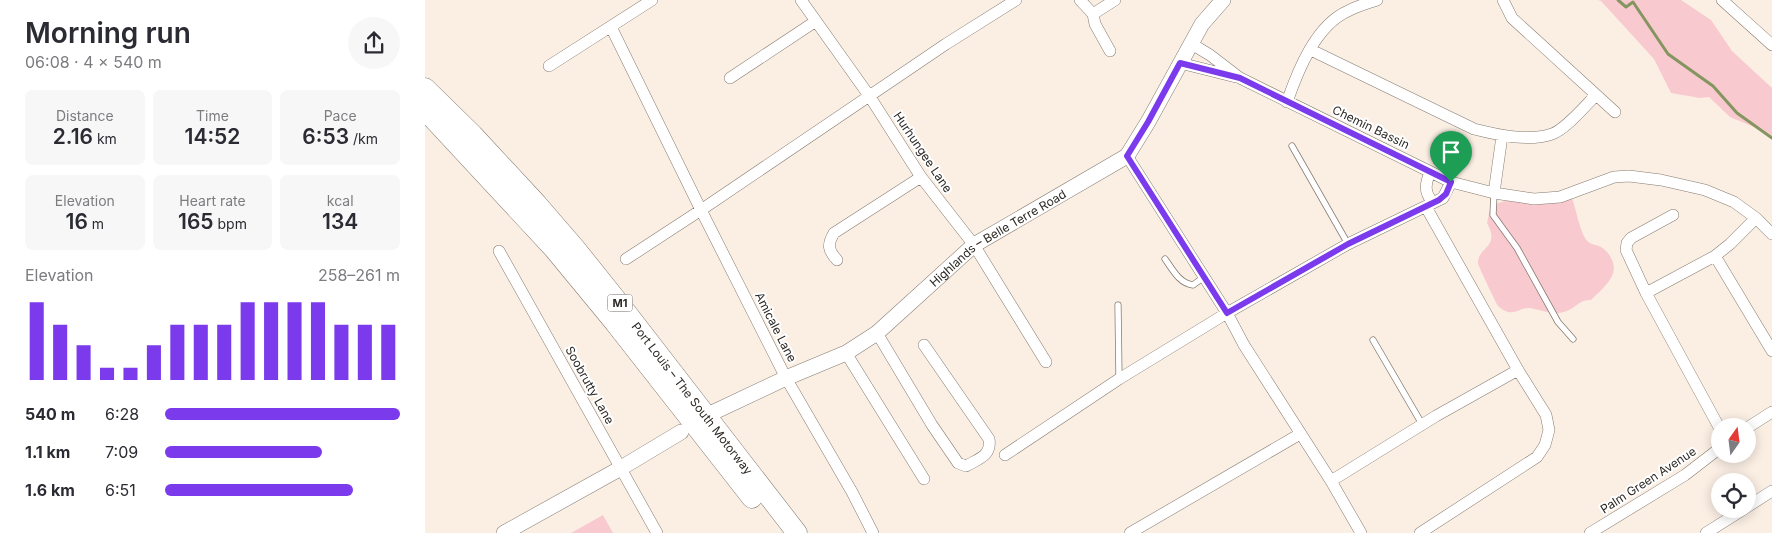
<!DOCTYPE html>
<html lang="en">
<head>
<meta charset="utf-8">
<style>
  :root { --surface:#fff; --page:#f7f7f7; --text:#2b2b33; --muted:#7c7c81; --accent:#7c3aed }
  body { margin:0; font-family:Inter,sans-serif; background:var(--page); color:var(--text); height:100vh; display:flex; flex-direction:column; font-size:19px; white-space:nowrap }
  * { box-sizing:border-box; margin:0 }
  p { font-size:16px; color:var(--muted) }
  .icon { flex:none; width:28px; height:28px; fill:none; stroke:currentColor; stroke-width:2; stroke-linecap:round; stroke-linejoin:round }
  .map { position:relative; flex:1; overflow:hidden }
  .panel { display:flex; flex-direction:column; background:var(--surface); width:425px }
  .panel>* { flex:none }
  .needle { width:32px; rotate:14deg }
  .tools { position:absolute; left:1286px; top:418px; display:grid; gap:10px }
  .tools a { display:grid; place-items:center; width:45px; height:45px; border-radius:50%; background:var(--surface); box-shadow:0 2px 12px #0003; font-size:25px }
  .pin { position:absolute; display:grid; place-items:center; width:42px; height:42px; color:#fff; margin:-51px -21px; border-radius:50% 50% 50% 0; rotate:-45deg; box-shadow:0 0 5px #0007 }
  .pin .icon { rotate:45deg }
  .round { display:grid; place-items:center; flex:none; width:52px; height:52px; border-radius:26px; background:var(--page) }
  .overview { display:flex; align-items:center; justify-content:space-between; height:85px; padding:0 25px }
  h1 { font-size:28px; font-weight:600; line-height:38px }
  .figures { display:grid; grid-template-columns:repeat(3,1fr); gap:8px; height:85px; padding:5px 25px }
  .figures div { display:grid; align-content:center; border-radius:8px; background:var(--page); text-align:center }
  .figures b { font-size:21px; font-weight:600 }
  .figures small { font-size:14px; font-weight:400 }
  .figures p { font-size:14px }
  .chart { height:140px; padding:10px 25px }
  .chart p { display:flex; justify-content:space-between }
  .chart svg { width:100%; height:90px; margin-top:5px; stroke:var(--accent); stroke-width:6 }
  ul { padding:0 25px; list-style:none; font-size:16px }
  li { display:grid; grid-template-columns:80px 60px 1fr; align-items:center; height:38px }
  li i { height:12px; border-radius:6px; background:var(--accent) }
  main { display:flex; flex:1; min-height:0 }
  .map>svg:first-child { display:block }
  .green { fill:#f8c9cf }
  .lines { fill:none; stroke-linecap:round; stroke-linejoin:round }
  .stream { stroke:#849560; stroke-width:3 }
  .lane-casing { stroke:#857b70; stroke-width:7 }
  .street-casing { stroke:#857b70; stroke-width:12 }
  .secondary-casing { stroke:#857b70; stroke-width:16 }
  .highway-casing { stroke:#857b70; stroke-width:21 }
  .lane { stroke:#fff; stroke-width:5.5 }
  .street { stroke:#fff; stroke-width:11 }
  .secondary { stroke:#fff; stroke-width:15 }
  .highway { stroke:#fff; stroke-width:20 }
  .route-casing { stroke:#fff; stroke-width:10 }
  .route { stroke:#7c3aed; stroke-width:6 }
  .labels { text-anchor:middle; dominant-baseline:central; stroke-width:4; stroke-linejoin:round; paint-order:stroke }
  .shield { fill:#fff; stroke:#6c6966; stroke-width:1 }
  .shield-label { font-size:11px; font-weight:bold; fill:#2d2925 }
  .street-label { font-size:12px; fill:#2d2925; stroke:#fff }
</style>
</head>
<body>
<main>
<section class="panel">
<div class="overview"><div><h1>Morning run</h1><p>06:08 · 4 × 540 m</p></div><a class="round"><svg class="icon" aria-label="share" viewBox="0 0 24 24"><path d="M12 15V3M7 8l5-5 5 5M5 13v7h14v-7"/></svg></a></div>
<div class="figures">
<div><p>Distance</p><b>2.16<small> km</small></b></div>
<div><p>Time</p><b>14:52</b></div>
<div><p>Pace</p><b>6:53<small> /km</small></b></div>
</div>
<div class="figures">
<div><p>Elevation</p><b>16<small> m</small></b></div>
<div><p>Heart rate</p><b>165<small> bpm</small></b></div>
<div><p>kcal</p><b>134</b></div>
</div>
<div class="chart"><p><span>Elevation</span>258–261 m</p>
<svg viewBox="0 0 160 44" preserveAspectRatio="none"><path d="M5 44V6M15 44V17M25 44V27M35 44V38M45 44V38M55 44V27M65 44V17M75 44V17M85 44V17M95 44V6M105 44V6M115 44V6M125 44V6M135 44V17M145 44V17M155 44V17"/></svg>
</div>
<ul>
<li><b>540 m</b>6:28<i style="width:100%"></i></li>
<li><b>1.1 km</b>7:09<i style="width:67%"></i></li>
<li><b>1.6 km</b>6:51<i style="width:80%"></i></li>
</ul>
</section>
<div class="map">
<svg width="1347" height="533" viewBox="0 0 1347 533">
  <rect width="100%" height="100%" fill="#fbefe4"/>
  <path class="green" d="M1173,0h83l30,20 21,31 40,37v49l-18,-10 -24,-10 -21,-20 -9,1 -29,-5 -17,-34 -53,-58z
    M1102,195l45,3c4,11 7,30 13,40 4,7 10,6 16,9 5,3 8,7 10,11 10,17 -9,31 -20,42 -14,0 -15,9 -27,12 -11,3 -23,-2 -34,-4 -8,-1 -14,6 -22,4 -3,-1 -8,-4 -10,-6 -2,-3 -19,-39 -20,-42 -1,-18 23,-15 9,-41l4,-18z
    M178,515l10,18h-42z"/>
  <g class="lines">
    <path class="stream" d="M1193,0l8,7 7,-5 35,52 45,32 24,27 35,25"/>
    <defs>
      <path id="lane" d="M867,146l56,98
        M1069,193l-1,22 24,33 41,74 15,17
        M740,259c8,11 14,24 28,26l11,-8
        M693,305l1,74
        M948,340l49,84"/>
      <path id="street" d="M376,0l69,97 51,80 53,68 72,117
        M655,0l13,14 2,10 15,27
        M1078,0l9,18 103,94
        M1297,0l50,45
        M668,14l22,-14
        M186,27l90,183 245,-166 70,-44
        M765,43l20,12 30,23 211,104 43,11 40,6 26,-2 54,-20 15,-1 32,4 44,10 29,12 22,16 16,16
        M886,50l163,79c24,6 54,13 78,5 14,-5 33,-28 44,-39
        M755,63l56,14
        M124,66l103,-66
        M305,78l86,-57
        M862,102c11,-32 29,-77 61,-91 9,-5 20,-8 29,-11
        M702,156l100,157 17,32 87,136 30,52
        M1005,172c-5,13 -6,20 3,31
        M1069,193l8,-57
        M1248,215l-42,23 -4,5 -1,7 20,43 74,136
        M74,251l158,282
        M1290,256l57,95
        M201,259l75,-49 85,168 66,114 21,41
        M412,260c-9,-10 -10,-15 -3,-27l87,-56
        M1221,293l69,-37 15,-12 26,-26
        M452,333l55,92 26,38 8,3c12,-7 26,-10 23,-27l-65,-94
        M421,353l78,126
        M1322,428l25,-16
        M580,455l114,-76 108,-66 121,-69 95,-46 8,-16
        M906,481l105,-65 82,-46
        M1322,507l25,-16
        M705,533l170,-99
        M995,533l117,-76 8,-12 4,-15 -3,-15 -28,-45 -92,-163
        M1165,533l95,-58 35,-27
        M1281,533l38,-24"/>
      <g id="secondary">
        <path id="s1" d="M289,412l72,-34 60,-25 31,-20 97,-88 153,-89 21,-34 54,-98 21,-24"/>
        <path d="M79,533l117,-65 60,-36"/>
      </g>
      <g id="highway">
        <path id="s2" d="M0,88l48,47 64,69 38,44 48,60 174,225"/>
        <path d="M0,110l129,139 61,74 137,175"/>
      </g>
    </defs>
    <use href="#lane" class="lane-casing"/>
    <use href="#street" class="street-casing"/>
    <use href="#secondary" class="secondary-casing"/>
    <use href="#highway" class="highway-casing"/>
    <use href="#lane" class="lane"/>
    <use href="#street" class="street"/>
    <use href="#secondary" class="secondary"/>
    <use href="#highway" class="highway"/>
  </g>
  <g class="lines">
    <defs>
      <path id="route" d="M755,63l60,15 211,104 -5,12 -7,6 -91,44 -121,69 -100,-157 21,-34z"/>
    </defs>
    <use href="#route" class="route-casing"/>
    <use href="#route" class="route"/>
  </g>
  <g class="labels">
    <rect class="shield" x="182.5" y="294.5" width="25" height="17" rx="4"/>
    <g class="shield-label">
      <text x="195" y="303">M1</text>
    </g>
    <g class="street-label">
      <text transform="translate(946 127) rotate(26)">Chemin Bassin</text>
      <text transform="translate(498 152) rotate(56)">Hurhungee Lane</text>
      <text stroke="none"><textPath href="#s1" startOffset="336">Highlands – Belle Terre Road</textPath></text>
      <text transform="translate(351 327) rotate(63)">Amicale Lane</text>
      <text transform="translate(165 385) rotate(61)">Soobrutty Lane</text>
      <text stroke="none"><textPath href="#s2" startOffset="410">Port Louis – The South Motorway</textPath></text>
      <text transform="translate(1223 480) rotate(-33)">Palm Green Avenue</text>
    </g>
  </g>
</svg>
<div class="tools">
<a><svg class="needle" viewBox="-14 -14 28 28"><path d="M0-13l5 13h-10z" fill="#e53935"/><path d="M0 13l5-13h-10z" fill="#7c7c81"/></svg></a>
<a><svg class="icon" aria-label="locate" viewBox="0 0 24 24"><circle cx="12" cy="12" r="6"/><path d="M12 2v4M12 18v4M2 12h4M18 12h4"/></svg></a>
</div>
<div class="pin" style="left:1026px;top:182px;background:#1e9e55"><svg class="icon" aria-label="arrive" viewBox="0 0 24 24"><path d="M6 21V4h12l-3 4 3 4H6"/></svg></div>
</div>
</main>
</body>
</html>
